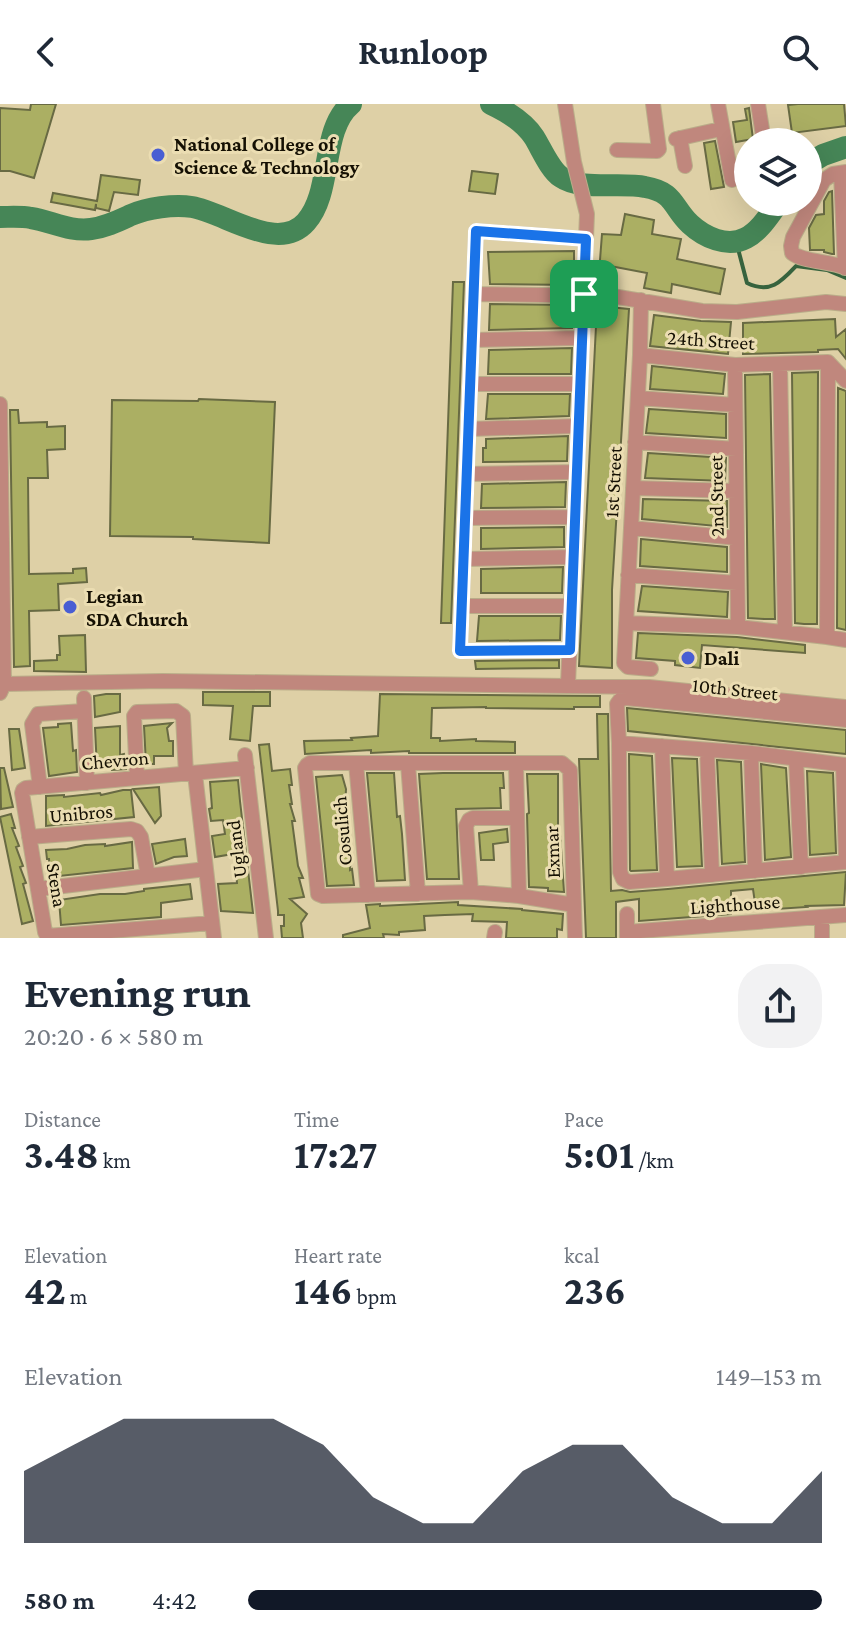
<!DOCTYPE html>
<html lang="en">
<head>
<meta charset="utf-8">
<style>
  :root { --surface:#fff; --page:#f2f2f3; --text:#1f2937; --muted:#747a83; --accent:#111827 }
  body { margin:0; font-family:"Crimson Pro",serif; background:var(--page); color:var(--text); height:100vh; display:flex; flex-direction:column; font-size:30px; white-space:nowrap }
  * { box-sizing:border-box; margin:0 }
  p { font-size:26px; color:var(--muted) }
  .icon { flex:none; width:44px; height:44px; fill:none; stroke:currentColor; stroke-width:2; stroke-linecap:round; stroke-linejoin:round }
  .map { position:relative; height:834px; overflow:hidden }
  .drawer { display:flex; flex-direction:column; background:var(--surface); flex:1 }
  .drawer>* { flex:none }
  .buttons { position:absolute; left:734px; top:24px; display:grid; gap:16px }
  .buttons a { display:grid; place-items:center; width:88px; height:88px; border-radius:50%; background:var(--surface); box-shadow:0 8px 32px #0002; font-size:40px }
  .pin { position:absolute; display:grid; place-items:center; width:68px; height:68px; color:#fff; margin:-34px; border-radius:16px; box-shadow:0 4px 12px #0006 }
  .round { display:grid; place-items:center; flex:none; width:84px; height:84px; border-radius:32px; background:var(--page) }
  .headline { display:flex; align-items:center; justify-content:space-between; height:136px; padding:0 24px }
  h1 { font-size:44px; font-weight:700; line-height:60px }
  .metrics { display:grid; grid-template-columns:repeat(3,1fr); gap:12px; height:136px; padding:8px 24px }
  .metrics div { display:grid; align-content:center }
  .metrics b { font-size:40px; font-weight:700 }
  .metrics small { font-size:22px; font-weight:400 }
  .metrics p { font-size:22px }
  .chart { height:224px; padding:16px 24px }
  .chart p { display:flex; justify-content:space-between }
  .chart svg { width:100%; height:144px; margin-top:8px; fill:var(--accent); opacity:.7 }
  ul { padding:0 24px; list-style:none; font-size:26px }
  li { display:grid; grid-template-columns:128px 96px 1fr; align-items:center; height:60px }
  li i { height:20px; border-radius:10px; background:var(--accent) }
  header { display:flex; justify-content:space-between; align-items:center; height:104px; padding:0 24px; background:var(--surface); font-size:36px; font-weight:700 }
  .map>svg:first-child { display:block }
  .lines { fill:none; stroke-linecap:round; stroke-linejoin:round }
  .stream { stroke:#37633e; stroke-width:4 }
  .river { stroke:#468657; stroke-width:22 }
  .building { fill:#abaf63; stroke:#686a43; stroke-width:2 }
  .minor-casing { stroke:#baad89; stroke-width:16 }
  .minor { stroke:#c0877d; stroke-width:14 }
  .route-casing { stroke:#fff; stroke-width:16 }
  .route { stroke:#1a73e8; stroke-width:10 }
  .poi-dot { fill:#495ed3; stroke:#ebddb2; stroke-width:3 }
  .labels { text-anchor:middle; dominant-baseline:central; stroke-width:6; stroke-linejoin:round; paint-order:stroke }
  .poi-label { font-size:20px; font-weight:bold; fill:#151003; stroke:#ebddb2; text-anchor:start }
  .street-label { font-size:20px; fill:#151003; stroke:#ebddb2 }
</style>
</head>
<body>
<header><svg class="icon" aria-label="back" viewBox="0 0 24 24"><path d="M15 5l-7 7 7 7"/></svg>Runloop<svg class="icon" aria-label="search" viewBox="0 0 24 24"><circle cx="10" cy="10" r="6"/><path d="M15 15l6 6"/></svg></header>
<div class="map">
<svg width="846" height="834" viewBox="0 0 846 834">
  <rect width="100%" height="100%" fill="#ded0a6"/>
  <g class="lines">
    <path class="stream" d="M736,137l11,42c23,11 34,-1 49,-17l31,4 19,8"/>
    <path class="river" d="M491,0c15,7 33,18 43,33 7,11 16,33 27,40 20,14 60,5 84,10 30,5 27,20 45,37 14,13 37,24 56,14 14,-7 24,-24 33,-36
      M808,60l15,-9 23,-8
      M0,113c10,0 21,-1 31,1 20,3 39,14 60,11 15,-2 27,-8 40,-14 16,-7 43,-11 61,-8 32,5 86,47 114,15 27,-30 14,-92 45,-118"/>
  </g>
  <path class="building" d="M31,0h25l-22,74 -24,-7h-10v-63l30,2z
    M798,0h46l2,22 -54,7 -4,-28z
    M749,4l4,31 -17,3 -3,-20 14,-2 -2,-11z
    M715,37l9,46 -13,2 -7,-46z
    M472,67l26,3 -3,20 -26,-3z
    M101,71l39,5 -2,15 -24,-3 -5,19 -13,-3v-4l-1,6 -44,-8 2,-9 44,8z
    M832,87l2,63h-2l-8,-2v-2h-14l-1,-22 7,-13 8,-1v-13l5,-9z
    M625,110l29,6 -2,14 29,5 -4,20 48,10 -5,25 -48,-10 -1,9 -27,-5 3,-15 -37,-7 -2,20h-10l4,-52 19,1z
    M574,147v34l-84,-1 -2,-32z
    M453,178h11l-13,341h-10z
    M490,200l83,1 -1,23 -83,2z
    M597,202l32,3 -17,281v78l-33,-2z
    M654,211l47,6 30,1 -3,32 -78,-8z
    M835,215l1,18 10,-8v30l-8,-10 -20,1v2l-75,2v-31z
    M572,244l-1,26h-83l1,-24z
    M652,262l73,8 -2,20 -73,-5z
    M818,268l-1,252h-13l-9,-1 -3,-250z
    M770,270l5,245h-11l-16,-1 -3,-243z
    M838,284l8,3v239l-9,-2z
    M488,290h82l-1,22 -83,3z
    M199,295l76,3 -6,141 -76,-4v-2l-83,-1 2,-136 86,1z
    M649,305l77,5v24l-80,-5z
    M10,306h8l1,13 28,-1v5l18,-1v23l-18,1 1,28h-20l1,96 44,-1v-4l13,-1 1,14 -29,2 1,26 -30,1 1,55 -16,1z
    M568,332l-1,25 -84,1v-14h3v-9z
    M648,349l78,5 -1,23 -80,-3z
    M566,378l-1,25 -84,1 1,-24z
    M643,395l84,2v26l-85,-8z
    M564,423v20l-83,2v-21z
    M641,435l86,8v25l-87,-6z
    M563,463l-1,26h-81v-24z
    M642,482l86,6 -1,25 -89,-6z
    M479,512h82l-1,24 -83,1z
    M638,529l99,4 68,8v8l-103,-8 -2,23 -25,-3v-4l-39,-3z
    M85,531l1,37 -52,-1v-10l23,-1v-5h3l-1,-19z
    M559,556v8l-83,1 -1,-8z
    M203,588h67v14h-17l-3,35 -20,-2 3,-33 -30,-1z
    M106,590h14v18l-25,5 -1,-21z
    M380,590l220,2v11h-26v2l-88,-1v-1l-54,1 -1,30h9v3l36,-2v2l39,1v11h-106v-2l-38,2v-3l-66,4 -1,-13 48,-1 -1,-2 27,-2z
    M627,604l219,22v24l-218,-23z
    M597,610h11l3,177 11,-1 8,2 38,-3 178,-17 -2,33 -38,1 1,1 -31,2 -1,-2 -19,3 -3,-21 -22,2v23l-92,7v-22l-23,3v36h-30l-7,-179h19z
    M71,619l2,28 3,-1 1,22 -28,4 -6,-48 15,-1v-3z
    M172,619l-5,5 2,13h4v15h-19v8h-8l-2,-38z
    M120,622v29l4,-1 2,15 -14,1v-5l-15,4 -2,-41z
    M9,625h10l6,39 -13,2z
    M269,640l3,27 18,-2 2,16h-3l3,19h-2l5,17h-3l6,45 5,12h-4l5,19 -14,2 17,15 -6,9 2,15h-21l-1,-12h3v-11h-6v-4l-19,-166z
    M629,650l23,2 5,114 -26,1 -1,-1z
    M672,654l25,1 5,107 -25,1z
    M717,656l24,2 4,100 -23,2z
    M761,660l25,4 5,89 -26,3z
    M0,664h4l9,39 -12,2z
    M807,667l26,2 3,80 -26,2z
    M367,669h27l3,44 3,-1 2,18 3,46 -28,1z
    M443,669h60l1,15h-4l1,20 -45,1 3,70h-32l-8,-105z
    M527,670h31v60l2,-1 4,59 -16,-1v-3l-19,-1 -2,-73 2,-1z
    M342,671l4,14 -1,19h-4l5,25 1,18h4l-1,19 2,-1 2,16 -27,1 -11,-109z
    M238,676l2,21 13,112 -32,-2 -3,-27 19,-1 -2,-21 -2,-8 -18,3 -3,-21 13,-2 -2,-14 -12,1 -2,-12 3,-1 -2,-26z
    M159,683l2,29 -6,7 -22,-34z
    M123,686h8l3,27 -88,9v-30l18,-1v2l36,-4 1,2z
    M11,710l4,14h-3l7,18 -3,1 7,19 -3,1 6,16 -3,1 10,37 -11,3 -22,-107z
    M507,725l1,13 -15,2 1,16h-13l-2,-27z
    M185,735l2,17 -13,1 -18,7 -4,-20z
    M132,738l1,26 -83,9 -1,-18h-2l-1,-9 21,-1 18,-4 20,-1v2z
    M190,780l2,15 -31,4v14l-100,8 -2,-25 41,-6h25l19,-3v-2z
    M458,798v3l64,4v1l41,4 -1,16 -5,-1v9h-51l1,-16 -35,-1 1,-7 -28,1 -21,1 1,14 -26,2v3l-16,-1 1,4h-41v-3l27,-7 -4,-23 14,-1v2z"/>
  <g class="lines">
    <defs>
      <path id="minor" d="M565,0l9,58 13,52 -19,471
        M718,0l14,76
        M758,0l6,38
        M680,34l5,28
        M676,35l45,-10
        M617,46l40,1 2,-2 -6,-45
        M846,68l-13,2 -9,6 -31,57 -2,9 1,7c11,9 38,8 54,15
        M841,69l4,95
        M474,190l138,2 90,15 35,1 89,-10 20,2
        M641,196l-1,55 -16,308 4,4 23,2
        M472,236l110,-2
        M640,251l95,10 93,-3 18,19
        M828,258l-1,275 19,3
        M780,260l5,268
        M735,261l3,262
        M470,280h110
        M638,294l97,7
        M0,300l4,280
        M469,325l109,-3
        M635,338l101,7
        M467,370l110,-2
        M633,384l103,3
        M465,414l110,-1
        M631,424l106,10
        M464,455l109,-2
        M628,471l109,8
        M462,502h109
        M626,519l112,4 89,10
        M570,546l-110,1 16,-420 110,8
        M0,589l4,-9 159,-3 486,6 197,20
        M84,594l3,85
        M846,616l-221,-22 -5,2 -3,4 2,39 1,129 3,7 6,3 38,-3 179,-17
        M619,639l132,10 95,12
        M662,642l5,133
        M707,646l5,125
        M751,649l4,118
        M245,651l21,183
        M796,655l5,108
        M356,659l12,132
        M408,660l10,130
        M516,660l3,132
        M843,661l3,97
        M195,670l19,164
        M137,674l-3,-62 3,-4 39,-1 7,5 3,58
        M40,683l-8,-63 6,-10 46,-3
        M29,733l102,-8 6,2 4,6 7,39
        M38,785l168,-20
        M471,788l-5,-66 3,-6 4,-2h44
        M574,801l-55,-9 -48,-4 -148,4 -5,-2 -13,-126 2,-3 3,-2h252l8,7 5,168
        M627,810v24
        M822,813v21
        M212,819l-165,13 -2,-4 -23,-139 1,-3 3,-2 221,-20
        M627,828l219,-17
        M494,834l1,-6"/>
    </defs>
    <use href="#minor" class="minor-casing"/>
    <use href="#minor" class="minor"/>
  </g>
  <g class="lines">
    <defs>
      <path id="route" d="M476,127l110,8 -16,411 -110,1z"/>
    </defs>
    <use href="#route" class="route-casing"/>
    <use href="#route" class="route"/>
  </g>
  <g class="poi-dot">
    <circle cx="158" cy="51" r="8"/>
    <circle cx="70" cy="503" r="8"/>
    <circle cx="688" cy="554" r="8"/>
  </g>
  <g class="labels">
    <g class="poi-label">
      <text x="174" y="40">National College of<tspan x="174" dy="23">Science &amp; Technology</tspan></text>
      <text x="86" y="492">Legian<tspan x="86" dy="23">SDA Church</tspan></text>
      <text x="704" y="554">Dali</text>
    </g>
    <g class="street-label">
      <text transform="translate(711 236) rotate(4)">24th Street</text>
      <text transform="translate(613 378) rotate(-87)">1st Street</text>
      <text transform="translate(716 392) rotate(-91)">2nd Street</text>
      <text transform="translate(735 585) rotate(6)">10th Street</text>
      <text transform="translate(115 656) rotate(-5)">Chevron</text>
      <text transform="translate(81 709) rotate(-5)">Unibros</text>
      <text transform="translate(342 727) rotate(-95)">Cosulich</text>
      <text transform="translate(236 745) rotate(-97)">Ugland</text>
      <text transform="translate(552 748) rotate(-92)">Exmar</text>
      <text transform="translate(57 781) rotate(81)">Stena</text>
      <text transform="translate(735 800) rotate(-4)">Lighthouse</text>
    </g>
  </g>
</svg>
<div class="buttons">
<a><svg class="icon" aria-label="layers" viewBox="0 0 24 24"><path d="M12 4l9 5-9 5-9-5zM3 14l9 5 9-5"/></svg></a>
</div>
<div class="pin" style="left:584px;top:190px;background:#1e9e55"><svg class="icon" aria-label="arrive" viewBox="0 0 24 24"><path d="M6 21V4h12l-3 4 3 4H6"/></svg></div>
</div>
<section class="drawer">
<div class="headline"><div><h1>Evening run</h1><p>20:20 · 6 × 580 m</p></div><a class="round"><svg class="icon" aria-label="share" viewBox="0 0 24 24"><path d="M12 15V3M7 8l5-5 5 5M5 13v7h14v-7"/></svg></a></div>
<div class="metrics">
<div><p>Distance</p><b>3.48<small> km</small></b></div>
<div><p>Time</p><b>17:27</b></div>
<div><p>Pace</p><b>5:01<small> /km</small></b></div>
</div>
<div class="metrics">
<div><p>Elevation</p><b>42<small> m</small></b></div>
<div><p>Heart rate</p><b>146<small> bpm</small></b></div>
<div><p>kcal</p><b>236</b></div>
</div>
<div class="chart"><p><span>Elevation</span>149–153 m</p>
<svg viewBox="0 0 160 44" preserveAspectRatio="none"><path d="M0 44V22L10 14L20 6L30 6L40 6L50 6L60 14L70 30L80 38L90 38L100 22L110 14L120 14L130 30L140 38L150 38L160 22V44z"/></svg>
</div>
<ul>
<li><b>580 m</b>4:42<i style="width:100%"></i></li>
</ul>
</section>
</body>
</html>
